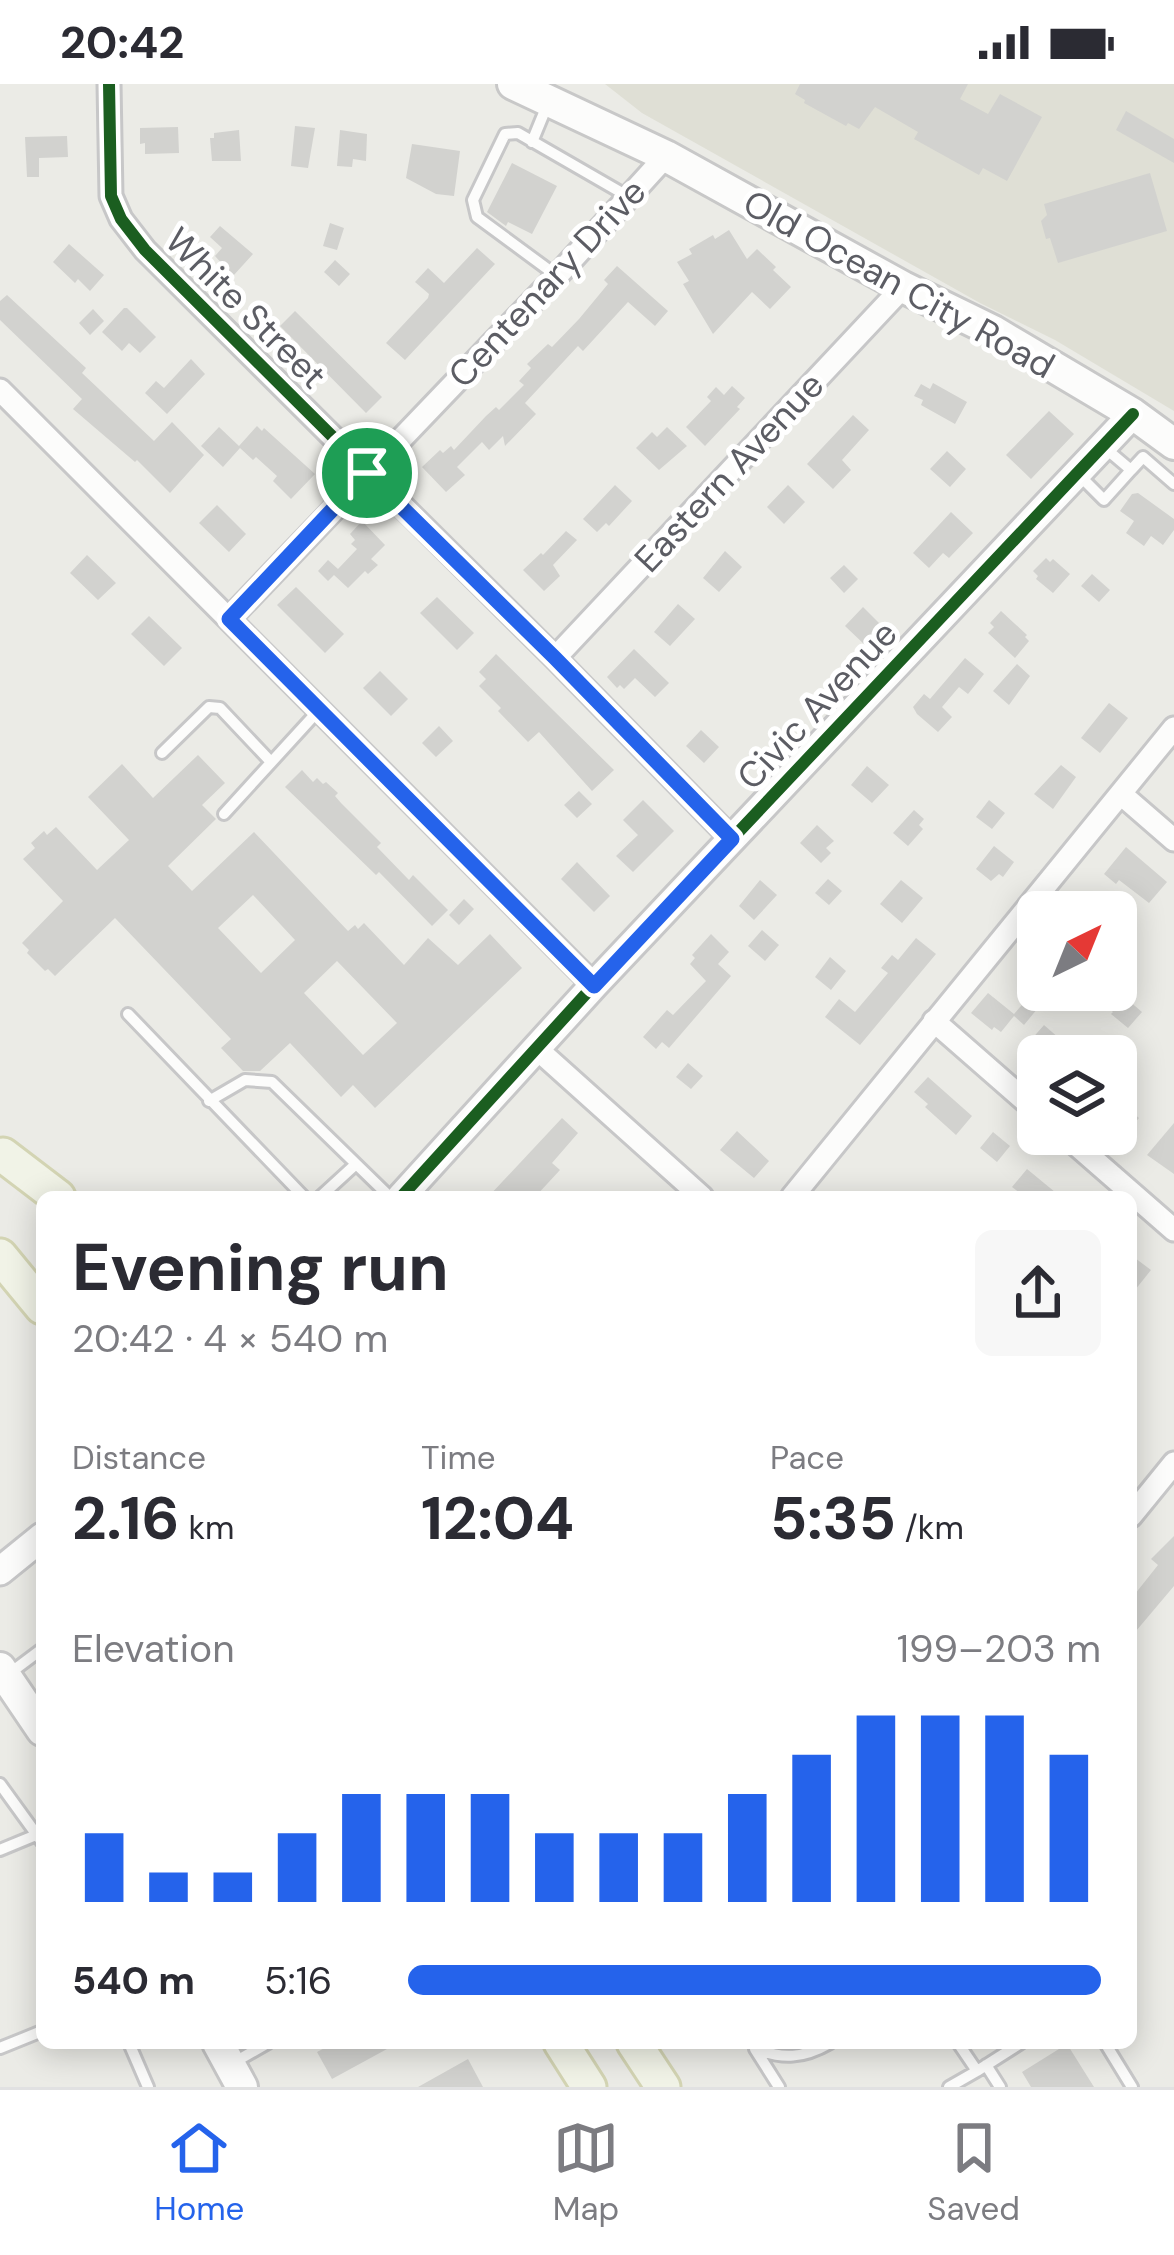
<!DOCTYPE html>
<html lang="en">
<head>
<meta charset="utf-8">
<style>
  :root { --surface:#fff; --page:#f7f7f7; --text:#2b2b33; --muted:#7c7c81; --line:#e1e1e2; --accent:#2563eb }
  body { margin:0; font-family:"DM Sans",sans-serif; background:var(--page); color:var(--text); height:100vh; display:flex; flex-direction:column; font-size:45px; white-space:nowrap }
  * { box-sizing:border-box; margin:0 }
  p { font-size:39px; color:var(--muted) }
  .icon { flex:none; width:66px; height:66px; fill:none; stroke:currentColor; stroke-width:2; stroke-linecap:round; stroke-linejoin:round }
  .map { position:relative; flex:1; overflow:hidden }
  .side { position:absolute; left:36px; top:1107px; width:1101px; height:858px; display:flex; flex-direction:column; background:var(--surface); border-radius:18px; box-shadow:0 6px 30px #0003 }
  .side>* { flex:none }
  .needle { width:78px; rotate:43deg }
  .tools { position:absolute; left:1017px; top:807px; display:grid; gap:24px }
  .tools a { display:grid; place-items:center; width:120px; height:120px; border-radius:18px; background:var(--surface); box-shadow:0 6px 30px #0003; font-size:60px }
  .pin { position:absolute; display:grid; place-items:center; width:102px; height:102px; color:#fff; margin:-51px; border:6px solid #fff; border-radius:50%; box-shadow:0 3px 12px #0007 }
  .round { display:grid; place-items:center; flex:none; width:126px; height:126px; border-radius:18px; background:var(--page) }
  .summary { display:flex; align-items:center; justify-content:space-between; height:204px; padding:0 36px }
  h1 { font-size:66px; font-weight:700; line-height:90px }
  .metrics { display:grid; grid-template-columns:repeat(3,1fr); gap:18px; height:204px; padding:12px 36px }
  .metrics div { display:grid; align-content:center }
  .metrics b { font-size:60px; font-weight:700 }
  .metrics small { font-size:33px; font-weight:400 }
  .metrics p { font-size:33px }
  .chart { height:336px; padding:24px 36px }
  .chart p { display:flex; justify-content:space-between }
  .chart svg { width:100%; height:216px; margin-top:12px; stroke:var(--accent); stroke-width:6 }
  ul { padding:0 36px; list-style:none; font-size:39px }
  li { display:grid; grid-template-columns:192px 144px 1fr; align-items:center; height:90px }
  li i { height:30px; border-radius:15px; background:var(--accent) }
  .status { display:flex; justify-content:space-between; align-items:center; height:84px; padding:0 60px; background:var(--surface); direction:ltr }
  .status svg { height:33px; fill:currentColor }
  .menu { display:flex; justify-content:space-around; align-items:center; height:168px; border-top:3px solid var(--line); background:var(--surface); font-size:33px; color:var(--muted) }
  .menu a { display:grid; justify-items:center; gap:6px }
  .menu .selected { color:var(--accent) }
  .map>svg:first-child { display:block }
  .education { fill:#dfdfd5 }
  .building { fill:#d2d2cf; fill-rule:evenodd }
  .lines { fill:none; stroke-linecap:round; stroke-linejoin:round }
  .service-casing { stroke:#c7c7c8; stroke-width:16 }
  .minor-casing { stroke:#c7c7c8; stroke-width:27 }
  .tertiary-casing { stroke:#c7c7c8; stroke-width:33 }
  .secondary-casing { stroke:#c8c8c8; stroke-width:36 }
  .primary-casing { stroke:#d3d4b3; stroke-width:39 }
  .service { stroke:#fcfcfb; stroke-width:10 }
  .minor { stroke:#fcfcfb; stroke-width:21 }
  .tertiary { stroke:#fcfcfb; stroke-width:27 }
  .secondary { stroke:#fcfcfb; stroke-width:30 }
  .primary { stroke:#f1f3e7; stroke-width:33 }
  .cycleway-casing { stroke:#fff; stroke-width:20 }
  .cycleway { stroke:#1b5e20; stroke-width:12 }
  .route-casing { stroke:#fff; stroke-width:24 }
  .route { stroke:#2563eb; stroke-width:15 }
  .labels { text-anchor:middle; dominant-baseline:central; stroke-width:10; stroke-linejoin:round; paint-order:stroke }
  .street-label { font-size:36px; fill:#5c5d64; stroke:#fff }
</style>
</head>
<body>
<div class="status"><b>20:42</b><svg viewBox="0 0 49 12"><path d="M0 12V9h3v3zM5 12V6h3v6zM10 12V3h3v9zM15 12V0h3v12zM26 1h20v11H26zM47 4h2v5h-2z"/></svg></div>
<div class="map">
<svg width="1174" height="2003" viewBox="0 0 1174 2003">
  <rect width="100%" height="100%" fill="#ebebe6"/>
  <path class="education" d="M605,0h569v327l-119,-71 -75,-37 -338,-190z"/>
  <path class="building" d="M800,0h168l-8,15 28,15 12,-20 42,23 -35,64 -24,-13 -4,7 -65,-36 4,-7 -43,-25 -16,22 -11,-6 -2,3 -42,-23 1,-3 -10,-6z
    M1126,27l48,28v24l-58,-33z
    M295,42l20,2 -7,40 -17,-2z
    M178,43l1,26 -34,1v-11l-5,1v-16z
    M239,46l2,31h-29l-2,-23h4v-5z
    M340,46l27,4 -1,27 -13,-2 -1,8 -15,-1z
    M67,52l1,21 -29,1v19h-12l-2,-40z
    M412,60l48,7 -6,45 -18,-2 -30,-16z
    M512,79l45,23 -25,48 -24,-12 -2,4 -19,-14z
    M1150,89l17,58 -109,32 -8,-25 -4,1 -5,-18 6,-6 -3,-11z
    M330,139l14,5 -7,22 -14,-4z
    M220,142l33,28 -20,22 -18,-20 7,-8 -12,-11z
    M729,146l18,29 10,-10 19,18 -3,3 18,17 -21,22 -18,-17 -39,42 -30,-50 6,-3 -12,-19 15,-8 -3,-5 24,-14 2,4z
    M69,160l35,31 -14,16 -12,-12 -3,4 -22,-21z
    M477,164l18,16 -90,96 -19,-17 42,-45 1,-4 -14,-12 13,-14 16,15z
    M335,176l15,14 -11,12 -15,-14z
    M617,182l51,45 -13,15 -27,-24 -45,49 -5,-5 -53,57 11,11 -31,32 -2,-10 -14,14 -7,-8 -25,25 8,8 -19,17 -24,-25 18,-17 3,3 8,-7 3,4 32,-34 10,-9 3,3 25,-25 -5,-4 12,-13 -4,-4 21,-20 4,3 27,-28 29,-35 -4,-4z
    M7,211l79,73 -4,5 72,68 18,-19 32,33 -34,38 -33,-33 -2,2 -62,-53 9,-10 -82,-79v-19z
    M124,224h3l29,29 -16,16 -11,-10 -7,8 -20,-19z
    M93,225l11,12 -14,14 -11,-12z
    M295,227l87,86 -16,16 -86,-87z
    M191,275l14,15 -38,40 -22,-21 11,-12 8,7z
    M933,299l34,19 -12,22 -34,-19 2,-5 -9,-4 7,-12 9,5z
    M732,302l13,12 -8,9 3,2 -35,37 -19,-19 25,-26 -4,-4 9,-10 8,8z
    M1049,327l25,23 -43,45 -25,-24z
    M853,331l16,15 -27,30 9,10 -18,19 -26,-25z
    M257,342l5,5 2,-3 51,46 -24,25 -18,-18 4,-5 -21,-19 -3,3 -13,-12 -17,19 -22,-21 18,-19 20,19z
    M667,343l20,19 -28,24 -23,-22 16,-16 5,5z
    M947,367l19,18 -16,18 -20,-18z
    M615,401l17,16 -23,25 -3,-3 -9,9 -14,-13z
    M788,401l17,17 -21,22 -17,-17z
    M1138,409l36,26v11l-11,15 -12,-9 -7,10 -18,-13 8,-12 -14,-10 12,-17z
    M217,421l29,29 -17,18 -30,-29z
    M951,428l22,21 -24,25 -6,-5 -14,15 -16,-15z
    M362,437l23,24 -14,14 7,6 -10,9 -3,-3 -17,17 -14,-13 -6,6 -10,-10 10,-11 10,9 19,-20 -6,-5 4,-4 -5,-6z
    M566,447l11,9 -24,25 7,11 -16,15 -21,-21 18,-17 2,2z
    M725,467l17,16 -23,25 -16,-14z
    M87,471l29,28 -18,17 -28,-27z
    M1046,474l4,4 3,-3 17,15 -17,19 -17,-14 2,-3 -5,-5z
    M844,481l14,14 -14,14 -14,-15z
    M1092,490l18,16 -11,12 -18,-16z
    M296,503l48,47 -19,19 -48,-48z
    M437,513l37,36 -17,17 -37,-37z
    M678,520l17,15 -25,27 -16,-14z
    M863,523l22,22 -19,17 -21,-20z
    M1001,527l26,24 -2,2 4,4 -14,17 -27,-25 6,-6 -4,-4z
    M149,532l33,32 -18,18 -33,-32z
    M634,565l35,34 -14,14 -20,-19 -11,11 -4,-4 -3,3 -10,-11z
    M496,570l118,116 -22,21 -53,-59 -11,10 -30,-31 3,-3 -22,-22 7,-7 -7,-7z
    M965,574l19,16 -16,20 -9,-7 -17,20 10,10 -14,15 -21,-18 -4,-7 11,-13 6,5z
    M1017,580l13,12 -21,29 -16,-14z
    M380,587l28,28 -17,17 -28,-28z
    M1109,619l19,15 -28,35 -19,-15z
    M439,642l14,15 -17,16 -14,-14z
    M701,646l18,17 -15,16 -18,-17z
    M198,671l27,28 -23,22 14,14 -48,47 24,25 62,-59 94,99 7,-6 3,4 6,-6 40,42 24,-27 30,27 32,-31 32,34 -147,140 -22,-23 -12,12 -51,-54 -30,28h-17l-22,-23 10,-9 -116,-121 -60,58 -7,-7 -3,2 -18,-18 2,-3 -7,-7 41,-42 -40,-42 12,-11 -4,-5 13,-12 3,4 9,-8 41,43 32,-30 -41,-43 34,-33 31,34zM253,811l42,45 -34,33 -43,-45zM337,877l60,62 -34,32 -59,-62z
    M1061,681l15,12 -23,32 -19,-15z
    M867,682l22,19 -17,18 -21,-18z
    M302,686l11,12 4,-4 6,6 3,-2 12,11 -3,3 6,7 40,40 -4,4 32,33 4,-5 35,35 -16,16 -53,-54 -3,3 -91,-88z
    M579,707l13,13 -15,14 -13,-13z
    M643,716l31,31 -41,41 -17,-16 22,-21 -15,-15z
    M989,716l16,13 -13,16 -16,-12z
    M914,726l10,9 -5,6 4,4 -15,17 -15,-13z
    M817,741l17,16 -8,7 5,5 -10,10 -21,-20z
    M994,762l20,16 -11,15 -4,-3 -8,7 -15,-12z
    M1126,763l41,35 -18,21 -30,-23 -3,4 -12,-10z
    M577,778l33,34 -16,16 -33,-33z
    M828,795l14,12 -13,14 -14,-12z
    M760,796l17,15 -23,25 -15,-14z
    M901,796l22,18 -21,25 -22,-19z
    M464,815l10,10 -15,16 -10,-10z
    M762,846l17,15 -14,16 -17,-15z
    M711,850l18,18 -11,12 13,12 -62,72 -7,-6 -6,7 -13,-12 24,-27 6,5 33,-34 -16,-17 5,-6 -3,-3z
    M916,854l20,16 -76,91 -35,-28 14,-18 16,13 33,-39 -7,-5 11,-13 6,5z
    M830,873l16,14 -15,19 -16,-13z
    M1087,906h50l-9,10 14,12 -14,16 -17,-14 2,-2z
    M988,909l26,21 13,-15 11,9 -14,17 -10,-9 -13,16 -7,-5 -2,3 -21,-17z
    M1044,941l24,21 -9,10h-21v13l-15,-13h-6z
    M688,979l15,13 -12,13 -15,-12z
    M928,993l44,39 -16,19 -31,-28 3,-3 -14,-12z
    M1116,1014l23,20 -23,26z
    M562,1034l16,15 -26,30 8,7 -25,27h-47z
    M1174,1039v51l-27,-19z
    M737,1047l32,30 -15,17 -34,-28z
    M993,1048l17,14 -13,16 -17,-14z
    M1027,1085l34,28h-36l-13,-10z
    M1131,1171l20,15 -20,25z
    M1174,1452v50l-43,51v-38l27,-34 -7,-6z
    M334,1959h64l-66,36 -15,-27z
    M1067,1960l27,43h-63l-9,-15z
    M468,1975l15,28h-65z"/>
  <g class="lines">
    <defs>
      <path id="service" d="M532,58l16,-39
        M557,192l-80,-59 -4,-17 32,-66 13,-1 111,64
        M1131,386l12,-13 31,27
        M1077,389l27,27 27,-30 -26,-22
        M162,669l47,-46 11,1 51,54
        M224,730l95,-104
        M128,930l176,183
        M209,1017l36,-21 27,2 118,115
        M320,1113l36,-33
        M6,1592l36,-27
        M0,1700l42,58
        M0,1766l41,-17
        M129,1959l19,44
        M1105,1959l27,44
        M0,1964l42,-17
        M755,1964c27,12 49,10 75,-5
        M755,1965l24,38
        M233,1979l35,-20
        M986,1981l14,22
        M977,1987l44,-28
        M949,2003l28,-16 -19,-28"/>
      <path id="minor" d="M109,0l2,112 10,23 24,31 410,408 177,181
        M0,306l594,595
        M229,535l328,-343 109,-120
        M555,574l348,-371
        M1121,710l53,46
        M934,937l104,91
        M536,964l166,149
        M1064,1050l110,96
        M792,1113l382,-469
        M1131,1432l43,-53"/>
      <path id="tertiary" d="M401,1113l193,-212 539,-571
        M0,1487l42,-34"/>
      <path id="secondary" d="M513,0l153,72 237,131 90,44 140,83 41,30
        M0,1584l42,62
        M218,1959l24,44"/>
      <path id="primary" d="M3,1071l55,42
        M0,1172l42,51
        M561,1959l28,44
        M634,1959l29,44"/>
    </defs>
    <use href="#service" class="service-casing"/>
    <use href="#minor" class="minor-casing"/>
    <use href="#tertiary" class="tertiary-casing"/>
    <use href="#secondary" class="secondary-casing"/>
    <use href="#primary" class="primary-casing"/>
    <use href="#service" class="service"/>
    <use href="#minor" class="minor"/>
    <use href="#tertiary" class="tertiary"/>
    <use href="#secondary" class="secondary"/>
    <use href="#primary" class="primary"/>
    <defs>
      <path id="cycleway" d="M109,0l2,112 10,23 24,31 410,408 177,181
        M401,1113l193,-212 539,-571"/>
    </defs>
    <use href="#cycleway" class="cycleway-casing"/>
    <use href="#cycleway" class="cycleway"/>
  </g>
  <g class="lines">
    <defs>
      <path id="route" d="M367,389l188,185 177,181 -138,147 -365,-367z"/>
    </defs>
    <use href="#route" class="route-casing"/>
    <use href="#route" class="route"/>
  </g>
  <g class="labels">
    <g class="street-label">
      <text transform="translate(547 199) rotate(-47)">Centenary Drive</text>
      <text transform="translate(899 200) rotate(29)">Old Ocean City Road</text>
      <text transform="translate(246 224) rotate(45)">White Street</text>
      <text transform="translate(729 388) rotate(-47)">Eastern Avenue</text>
      <text transform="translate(817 621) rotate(-47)">Civic Avenue</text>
    </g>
  </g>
</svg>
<div class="tools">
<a><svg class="needle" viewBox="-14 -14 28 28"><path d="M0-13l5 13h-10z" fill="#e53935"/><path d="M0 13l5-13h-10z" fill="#7c7c81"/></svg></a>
<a><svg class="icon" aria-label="layers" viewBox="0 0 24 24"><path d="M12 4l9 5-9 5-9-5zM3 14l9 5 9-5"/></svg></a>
</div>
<div class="pin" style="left:367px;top:389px;background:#1e9e55"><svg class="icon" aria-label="arrive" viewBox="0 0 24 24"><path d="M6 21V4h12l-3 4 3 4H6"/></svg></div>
<section class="side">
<div class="summary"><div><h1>Evening run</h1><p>20:42 · 4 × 540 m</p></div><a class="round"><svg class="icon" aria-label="share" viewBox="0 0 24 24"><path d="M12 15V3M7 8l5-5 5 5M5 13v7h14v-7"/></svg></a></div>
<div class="metrics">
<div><p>Distance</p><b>2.16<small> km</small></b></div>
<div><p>Time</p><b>12:04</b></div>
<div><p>Pace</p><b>5:35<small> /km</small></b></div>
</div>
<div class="chart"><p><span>Elevation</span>199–203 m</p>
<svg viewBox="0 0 160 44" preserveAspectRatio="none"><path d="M5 44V30M15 44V38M25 44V38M35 44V30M45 44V22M55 44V22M65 44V22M75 44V30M85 44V30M95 44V30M105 44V22M115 44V14M125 44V6M135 44V6M145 44V6M155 44V14"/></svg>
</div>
<ul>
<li><b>540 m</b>5:16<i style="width:100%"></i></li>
</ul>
</section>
</div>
<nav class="menu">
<a class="selected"><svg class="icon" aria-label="home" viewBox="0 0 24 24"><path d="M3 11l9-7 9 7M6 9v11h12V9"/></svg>Home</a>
<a><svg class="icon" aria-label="map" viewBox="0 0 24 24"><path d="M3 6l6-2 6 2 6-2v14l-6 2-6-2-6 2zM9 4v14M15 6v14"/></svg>Map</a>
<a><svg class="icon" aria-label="saved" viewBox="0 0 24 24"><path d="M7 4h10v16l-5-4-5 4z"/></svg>Saved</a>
</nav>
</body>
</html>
